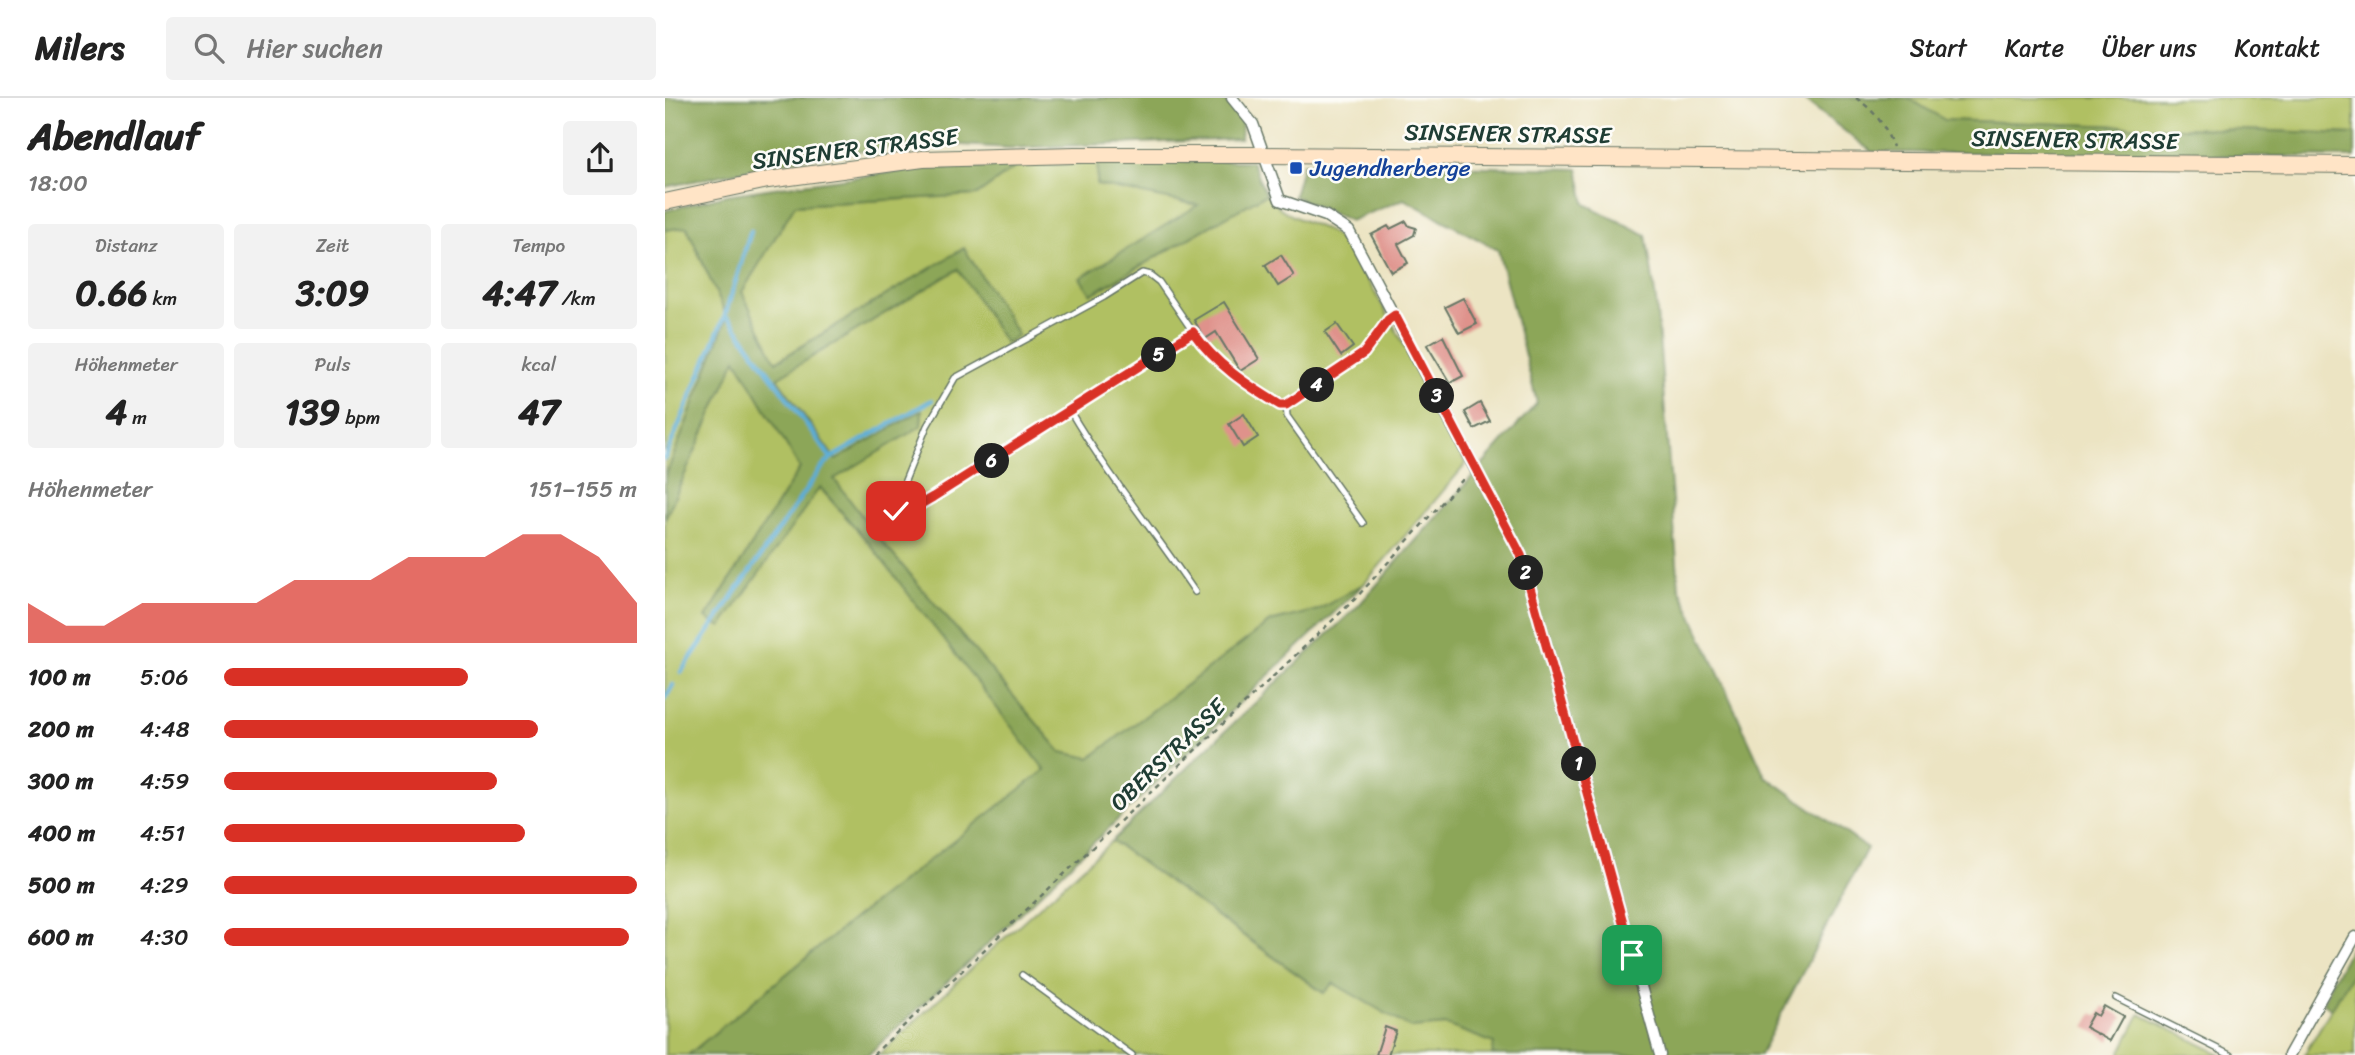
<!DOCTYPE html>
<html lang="de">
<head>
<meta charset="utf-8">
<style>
  :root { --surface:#fff; --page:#f2f2f2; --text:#222; --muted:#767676; --line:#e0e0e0; --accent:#d93025 }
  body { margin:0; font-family:Sriracha,sans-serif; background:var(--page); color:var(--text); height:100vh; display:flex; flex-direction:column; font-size:26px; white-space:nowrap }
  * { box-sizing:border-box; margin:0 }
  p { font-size:23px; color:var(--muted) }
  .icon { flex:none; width:38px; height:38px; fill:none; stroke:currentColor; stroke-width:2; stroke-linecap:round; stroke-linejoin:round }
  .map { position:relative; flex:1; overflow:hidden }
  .sheet { display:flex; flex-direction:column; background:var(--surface); width:665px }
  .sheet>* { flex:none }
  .pin { position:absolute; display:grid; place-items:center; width:60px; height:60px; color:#fff; margin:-30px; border-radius:14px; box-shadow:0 4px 10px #0006 }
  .km { position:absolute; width:35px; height:35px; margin:-18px; border-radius:50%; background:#222; color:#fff; font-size:19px; line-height:35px; text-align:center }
  .round { display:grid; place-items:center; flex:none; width:74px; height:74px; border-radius:7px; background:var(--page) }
  .head { display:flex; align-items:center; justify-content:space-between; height:119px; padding:0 28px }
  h1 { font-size:38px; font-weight:700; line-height:52px }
  .stats { display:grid; grid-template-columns:repeat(3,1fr); gap:10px; height:119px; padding:7px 28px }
  .stats div { display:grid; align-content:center; border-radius:7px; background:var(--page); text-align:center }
  .stats b { font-size:35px; font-weight:700 }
  .stats small { font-size:19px; font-weight:400 }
  .stats p { font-size:19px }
  .chart { height:196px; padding:14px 28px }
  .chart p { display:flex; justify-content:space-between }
  .chart svg { width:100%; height:126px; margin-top:7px; fill:var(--accent); opacity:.7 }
  ul { padding:0 28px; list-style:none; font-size:23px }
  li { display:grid; grid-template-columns:112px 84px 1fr; align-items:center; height:52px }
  li i { height:18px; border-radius:9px; background:var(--accent) }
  header { display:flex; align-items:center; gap:42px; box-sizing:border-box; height:98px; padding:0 35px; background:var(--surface); border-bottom:2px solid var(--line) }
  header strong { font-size:33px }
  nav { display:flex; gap:38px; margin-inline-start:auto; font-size:24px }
  .search { width:490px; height:63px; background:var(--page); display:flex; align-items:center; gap:18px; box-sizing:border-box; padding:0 24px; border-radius:7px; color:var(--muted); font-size:26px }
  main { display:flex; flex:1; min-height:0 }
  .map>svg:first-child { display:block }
  .green { fill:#b0c062; stroke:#687e4b; stroke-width:2 }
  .forest { fill:#8ca658; stroke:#567246; stroke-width:2 }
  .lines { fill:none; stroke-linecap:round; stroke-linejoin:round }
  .stream { stroke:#5cadd7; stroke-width:4.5 }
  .building { fill:#df928b }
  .service-casing { stroke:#677766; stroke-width:8 }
  .minor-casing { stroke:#677766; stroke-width:13 }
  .secondary-casing { stroke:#677766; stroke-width:18 }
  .path { stroke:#677766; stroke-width:2.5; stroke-dasharray:5 5; stroke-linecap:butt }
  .service { stroke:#fff; stroke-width:5 }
  .minor { stroke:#fff; stroke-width:10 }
  .secondary { stroke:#ffe4c6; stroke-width:16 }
  .route-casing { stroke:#fff; stroke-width:14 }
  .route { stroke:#d93025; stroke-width:9 }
  .transit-dot { fill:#1a4fb4; stroke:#fdfcf7; stroke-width:2.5 }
  .labels { text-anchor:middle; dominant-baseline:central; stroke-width:5; stroke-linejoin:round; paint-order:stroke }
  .street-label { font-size:23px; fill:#1f3d34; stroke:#fdfcf7 }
  .transit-label { font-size:23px; fill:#164399; stroke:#fdfcf7; text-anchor:start }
</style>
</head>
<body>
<header>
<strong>Milers</strong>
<div class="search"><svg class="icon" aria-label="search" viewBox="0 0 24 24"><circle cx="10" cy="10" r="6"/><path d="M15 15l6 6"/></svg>Hier suchen</div>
<nav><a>Start</a><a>Karte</a><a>Über uns</a><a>Kontakt</a></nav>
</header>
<main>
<section class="sheet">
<div class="head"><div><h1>Abendlauf</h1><p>18:00</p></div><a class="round"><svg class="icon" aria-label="share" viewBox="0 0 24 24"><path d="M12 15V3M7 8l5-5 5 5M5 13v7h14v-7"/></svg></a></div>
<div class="stats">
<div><p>Distanz</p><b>0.66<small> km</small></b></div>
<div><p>Zeit</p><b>3:09</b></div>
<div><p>Tempo</p><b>4:47<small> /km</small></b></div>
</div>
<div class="stats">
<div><p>Höhenmeter</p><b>4<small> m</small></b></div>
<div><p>Puls</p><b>139<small> bpm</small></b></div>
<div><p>kcal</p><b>47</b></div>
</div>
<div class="chart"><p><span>Höhenmeter</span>151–155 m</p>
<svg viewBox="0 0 160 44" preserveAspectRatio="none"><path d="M0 44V30L10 38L20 38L30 30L40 30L50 30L60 30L70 22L80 22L90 22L100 14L110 14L120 14L130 6L140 6L150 14L160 30V44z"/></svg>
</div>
<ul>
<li><b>100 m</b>5:06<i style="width:59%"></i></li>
<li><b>200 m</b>4:48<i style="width:76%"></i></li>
<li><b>300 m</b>4:59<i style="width:66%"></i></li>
<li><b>400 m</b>4:51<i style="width:73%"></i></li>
<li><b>500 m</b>4:29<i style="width:100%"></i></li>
<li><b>600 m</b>4:30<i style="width:98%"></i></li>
</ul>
</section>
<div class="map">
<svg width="1690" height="957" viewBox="0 0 1690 957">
  <rect width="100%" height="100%" fill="#fdfcf7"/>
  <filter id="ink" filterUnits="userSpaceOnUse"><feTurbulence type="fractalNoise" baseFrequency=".0143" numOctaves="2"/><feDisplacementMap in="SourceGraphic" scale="14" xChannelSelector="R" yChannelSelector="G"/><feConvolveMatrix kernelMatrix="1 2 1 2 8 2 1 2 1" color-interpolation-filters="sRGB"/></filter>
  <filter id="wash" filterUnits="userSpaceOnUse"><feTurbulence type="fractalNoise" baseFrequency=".00686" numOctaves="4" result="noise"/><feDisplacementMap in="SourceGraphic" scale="28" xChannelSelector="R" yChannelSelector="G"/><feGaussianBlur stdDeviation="1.57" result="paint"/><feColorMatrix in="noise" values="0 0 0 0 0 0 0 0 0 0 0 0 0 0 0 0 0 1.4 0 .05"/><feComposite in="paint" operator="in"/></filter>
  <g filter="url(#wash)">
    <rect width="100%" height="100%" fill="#ece4c3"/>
    <path class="green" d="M1243,0h447v36l-411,-14z
      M433,64l-1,23 102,20 -119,73 12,16 174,-100c26,32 50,24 76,47 11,9 18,28 26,40 36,59 66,122 98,183l-101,119 -47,27 -48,12 -180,136 -29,-6 -184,-216 -43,-57 87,-53 1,-15 -86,50 -59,-83 182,-109 46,73 13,-7 -54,-87 -189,114 -33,-70 53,-87 182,-10 40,-29z
      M21,128l41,91 -62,161v-248z
      M71,260l64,110 -94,150 15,9 98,-140 49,55 178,228 -190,147 -168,138h-23v-536z
      M447,743l211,152 10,-10 78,45 35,-3 49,18 -3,12h-613l100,-94z
      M1690,871v86h-51z
      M1475,916l82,41h-103z"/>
    <path class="forest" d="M0,0h558l19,24 -1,17 -231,9 -79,-5 -127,15 -139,29z
      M1137,0h106l37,22 410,14v23l-483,-5z
      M586,63l15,33 -175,100 -11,-16 118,-73 -101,-20 1,-23z
      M638,65l275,6 7,35 61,31 10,65 23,287 86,189 102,72 -107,207h-268l2,-12 -48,-18 -35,3 -78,-45 -9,10 -212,-152 90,-88 157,-148 178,-202 -39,-153 -94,-51 -54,22 -56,-25z
      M352,68l-40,29 -182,10 -53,87 34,70 188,-114 54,87 -13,8 -47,-74 -181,109 59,82 86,-50 -1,16 -87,53 43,57 184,216 29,6 180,-136 48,-12 47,-27 -392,375 -105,97h-180l168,-138 189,-147 -177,-228 -48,-55 -99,140 -15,-9 94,-150 -64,-109 -71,160v-41l62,-161 -40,-90 -22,3v-19l61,-16 69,-10 132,-17z
      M1690,842v29l-24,41 -7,-7 7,-20z"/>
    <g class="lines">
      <path class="stream" d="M60,217l7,7 99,136
        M0,360l60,-143 26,-84
        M16,574l138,-201 12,-13 101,-58
        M0,601l8,-14"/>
    </g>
    <g id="blocks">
      <path class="building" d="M741,123l3,5 7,2 -2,7 -16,9 10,19 -17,9 -20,-37 17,-9 2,3z
        M616,157l13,21 -16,10 -13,-21z
        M798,200l14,26 -18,9 -14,-26z
        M559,204l35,57 -19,12 -24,-39 -11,7 -11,-19z
        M672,226l16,23 -12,9 -16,-24z
        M778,238l20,40 -13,7 -23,-38z
        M815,305l10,18 -16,8 -9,-17z
        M579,316l14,23 -15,10 -14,-23z
        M1439,908l19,11 -13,24 -25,-14 8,-14 5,3z
        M720,929l11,4 -8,24h-12z"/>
    </g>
  </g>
  <g filter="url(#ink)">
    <use href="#blocks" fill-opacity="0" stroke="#677766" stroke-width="2"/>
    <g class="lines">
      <defs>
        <path id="service" d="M528,234l-260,165 -31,18 -6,-4v-8l31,-77 28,-48 149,-81 38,-24 8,2 9,7 45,66 33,31 44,26h5l78,-52 24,-33 7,-5
          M621,307l1,11 76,107
          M405,313c37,63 84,120 125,181
          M357,877l110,80
          M1451,900l114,57"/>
        <path id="minor" d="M567,0l21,26 27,76 46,16 23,15 172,324 139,500
          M1624,957l66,-118"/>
        <path id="secondary" d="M0,104l103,-22 155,-21 152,-4h190l1090,10"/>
      </defs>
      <use href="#service" class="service-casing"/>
      <use href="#minor" class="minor-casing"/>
      <use href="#secondary" class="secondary-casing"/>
      <path class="path" d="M1191,0c20,14 28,26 37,49
        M208,957l482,-456 111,-123"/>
      <use href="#service" class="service"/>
      <use href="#minor" class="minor"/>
      <use href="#secondary" class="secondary"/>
    </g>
  </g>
  <g class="lines" filter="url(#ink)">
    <defs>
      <path id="route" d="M231,413l6,4 31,-18 260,-165c23,33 54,53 87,73h6l78,-52 24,-33 7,-5 126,240 111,400"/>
    </defs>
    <use href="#route" class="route-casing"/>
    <use href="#route" class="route"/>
  </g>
  <rect class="transit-dot" x="624" y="63" width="14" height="14" rx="3.5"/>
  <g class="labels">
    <g class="street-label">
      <text transform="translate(843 36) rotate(1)">SINSENER STRASSE</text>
      <text transform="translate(1410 42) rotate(1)">SINSENER STRASSE</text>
      <text transform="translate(190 51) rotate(-7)">SINSENER STRASSE</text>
      <text transform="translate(503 657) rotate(-44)">OBERSTRASSE</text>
    </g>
    <g class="transit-label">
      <text x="645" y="70">Jugendherberge</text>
    </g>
  </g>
</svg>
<div class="pin" style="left:967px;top:857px;background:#1e9e55"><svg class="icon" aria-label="arrive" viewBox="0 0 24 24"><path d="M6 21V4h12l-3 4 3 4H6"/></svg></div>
<div class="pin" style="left:231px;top:413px;background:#d93025"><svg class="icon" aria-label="check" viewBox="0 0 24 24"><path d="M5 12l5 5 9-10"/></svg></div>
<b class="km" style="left:914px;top:666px">1</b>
<b class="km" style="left:861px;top:475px">2</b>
<b class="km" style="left:772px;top:298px">3</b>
<b class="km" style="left:652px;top:287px">4</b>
<b class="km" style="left:494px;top:257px">5</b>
<b class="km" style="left:327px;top:363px">6</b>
</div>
</main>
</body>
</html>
